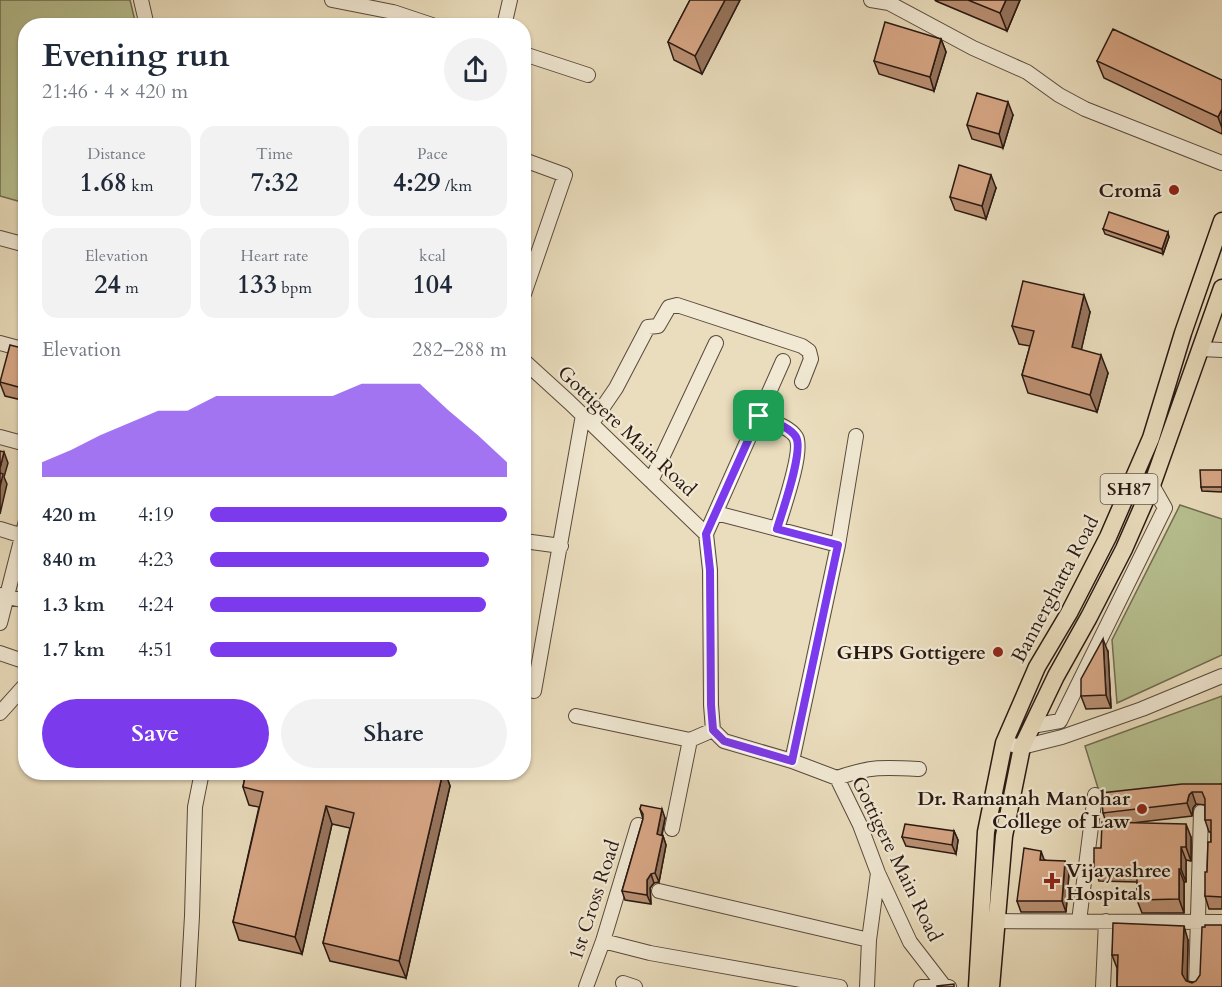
<!DOCTYPE html>
<html lang="en">
<head>
<meta charset="utf-8">
<style>
  :root { --surface:#fff; --page:#f2f2f3; --text:#1f2937; --muted:#747a83; --accent:#7c3aed }
  body { margin:0; font-family:Cardo,serif; background:var(--page); color:var(--text); height:100vh; display:flex; flex-direction:column; font-size:22px; white-space:nowrap }
  * { box-sizing:border-box; margin:0 }
  p { font-size:20px; color:var(--muted) }
  .icon { flex:none; width:33px; height:33px; fill:none; stroke:currentColor; stroke-width:2; stroke-linecap:round; stroke-linejoin:round }
  .map { position:relative; flex:1; overflow:hidden }
  .details { position:absolute; left:18px; top:18px; width:513px; height:762px; display:flex; flex-direction:column; background:var(--surface); border-radius:24px; box-shadow:0 2px 4px #0004 }
  .details>* { flex:none }
  .pin { position:absolute; display:grid; place-items:center; width:51px; height:51px; color:#fff; margin:-26px; border-radius:12px; box-shadow:0 3px 9px #0006 }
  .round { display:grid; place-items:center; flex:none; width:63px; height:63px; border-radius:32px; background:var(--page) }
  .overview { display:flex; align-items:center; justify-content:space-between; height:102px; padding:0 24px }
  h1 { font-size:33px; font-weight:700; line-height:45px }
  .figures { display:grid; grid-template-columns:repeat(3,1fr); gap:9px; height:102px; padding:6px 24px }
  .figures div { display:grid; align-content:center; border-radius:15px; background:var(--page); text-align:center }
  .figures b { font-size:26px; font-weight:700 }
  .figures small { font-size:16px; font-weight:400 }
  .figures p { font-size:16px }
  .chart { height:168px; padding:12px 24px }
  .chart p { display:flex; justify-content:space-between }
  .chart svg { width:100%; height:108px; margin-top:6px; fill:var(--accent); opacity:.7 }
  .action { display:flex; gap:12px; margin-top:auto; padding:12px 24px }
  .action a { flex:1; height:69px; border-radius:36px; background:var(--accent); color:#fff; font-size:24px; font-weight:700; line-height:69px; text-align:center }
  .action a+a { background:var(--page); color:var(--text) }
  ul { padding:0 24px; list-style:none; font-size:20px }
  li { display:grid; grid-template-columns:96px 72px 1fr; align-items:center; height:45px }
  li i { height:15px; border-radius:8px; background:var(--accent) }
  .map>svg:first-child { display:block }
  .green { fill:#b7c090; stroke:#706c51; stroke-width:1.5 }
  .lines { fill:none; stroke-linecap:round; stroke-linejoin:round }
  .minor-casing { stroke:#58493d; stroke-width:16 }
  .major-casing { stroke:#281812; stroke-width:19 }
  .minor { stroke:#f1e9d4; stroke-width:14 }
  .major { stroke:#eaddbd; stroke-width:16 }
  .wall { fill:#ba9073; stroke:#281812; stroke-width:1.5 }
  .shaded-wall { fill:#97755e; stroke:#281812; stroke-width:1.5 }
  .building { fill:#d8a786; stroke:#281812; stroke-width:1.5 }
  .route-casing { stroke:#fff; stroke-width:12 }
  .route { stroke:#7c3aed; stroke-width:8 }
  .poi-dot { fill:#8f2418; stroke:#f1e9d4; stroke-width:2 }
  .labels { text-anchor:middle; dominant-baseline:central; stroke-width:4.5; stroke-linejoin:round; paint-order:stroke }
  .shield { fill:#f1e9d4; stroke:#64574c; stroke-width:1.5 }
  .shield-label { font-size:18px; font-weight:bold; fill:#281812 }
  .poi-label { font-size:20px; font-weight:bold; fill:#281812; stroke:#f1e9d4; text-anchor:end }
  .street-label { font-size:20px; fill:#281812; stroke:#f1e9d4 }
</style>
</head>
<body>
<div class="map">
<svg width="1222" height="987" viewBox="0 0 1222 987">
  <rect width="100%" height="100%" fill="#eaddbd"/>
  <filter id="stains"><feTurbulence type="fractalNoise" baseFrequency=".00333" numOctaves="4"/><feColorMatrix values="0 0 0 0 .2 0 0 0 0 .09 0 0 0 0 .02 0 0 0 .5 -.17"/></filter>
  <radialGradient id="worn" r=".72"><stop offset=".6" stop-color="#630" stop-opacity="0"/><stop offset="1" stop-color="#630" stop-opacity=".3"/></radialGradient>
  <path class="green" d="M0,0h130l6,25 -110,1 -1,177 -25,-7z
    M1180,505l42,14v136l-105,48 -5,-63z
    M1222,696v95l-120,10 -17,-55z"/>
  <g class="lines">
    <defs>
      <path id="minor" d="M141,0l6,26
        M332,0l61,12 42,14
        M871,0l18,3 84,45 54,24 32,23 26,14 137,54
        M504,26l6,-26
        M524,54l64,21
        M524,160l41,15 -41,119
        M0,238l26,7
        M0,343l26,7
        M1201,349l21,1
        M524,361l45,41 137,132 4,36 1,135 2,25 11,11 68,20 45,17 23,47 18,48 32,69 34,44 5,1
        M759,416c11,5 30,10 37,21 8,14 -14,75 -19,92
        M592,423l24,-35 32,-61 10,-1 11,-19 8,-2 125,41 7,5 2,8 -9,23
        M0,437l26,7
        M651,481l65,-138
        M716,513l122,32
        M0,529l26,8
        M706,534l77,-173
        M524,541l37,5
        M0,595l26,6
        M0,623l26,-102
        M0,653l26,9
        M534,691l49,-276
        M0,713l26,-29
        M576,716l114,24
        M1032,726l28,-5 105,-213 -13,-23
        M1004,743l18,4 40,-10 80,-28 80,-33
        M792,761l46,-216 18,-109
        M837,778c34,-12 48,-11 82,-9
        M672,829l18,-89 23,-10
        M659,891l210,49
        M986,921l236,1
        M1079,921l16,-126
        M603,941l47,12 190,34
        M623,983l12,4
        M188,987l4,-71 3,-109 7,-35
        M586,987l17,-46 35,-116
        M867,987l2,-47 9,-67
        M921,987l23,-1
        M1103,987l3,-66
        M1196,987l5,-175"/>
      <path id="major" d="M977,987l9,-155 18,-89 33,-76 32,-54 39,-76 43,-99 32,-105 39,-112
        M991,987l13,-151 18,-89 34,-71 33,-59 35,-68 28,-64 70,-197"/>
    </defs>
    <use href="#minor" class="minor-casing"/>
    <use href="#major" class="major-casing"/>
    <use href="#minor" class="minor"/>
    <use href="#major" class="major"/>
  </g>
  <path class="wall" d="M690,0h50l-38,74 -28,-14 -6,-18z
    M935,0h85l-13,31 -71,-30z
    M941,39l5,13 -12,39 -55,-17 -5,-13z
    M1097,61l125,19v54l-118,-56z
    M1013,115l-10,33 -31,-9 -5,-14z
    M996,188l-10,31 -31,-9 -5,-13z
    M1103,229l66,8 -6,17 -58,-20z
    M1090,312l-9,38 27,23 -11,39 -69,-19 -6,-18 8,-29 -11,-2 -7,-18z
    M26,349v52l-21,-5 -5,-13z
    M26,402v33l-4,-1 -3,-9z
    M1222,470v22l-20,-1 -1,-4z
    M1108,652l3,56 -25,1 -5,-13z
    M246,772h199l5,14 -44,192 -76,-17 -7,-18 27,-115 -18,-4 -30,130 -63,-14 -6,-18 26,-115 -10,-2 -6,-18z
    M1222,784v125h-13l-4,-13 6,-54v-10h-2l-4,-12v-15l-9,-1 -3,4 -1,8 -60,7 59,14v24l-5,-1v22h-2v31h-42l-5,-13v-18l-38,-1 -5,-13 7,-20 5,-26 -3,-9z
    M640,809l25,9 -3,18h1l3,9 -7,37 -5,1 -4,5 1,16 -26,-4 -3,-9 21,-72z
    M954,831l4,9 -2,14 -50,-8 -4,-9z
    M1045,860l24,13 -3,39h-45l-4,-11z
    M1188,940l-1,41 35,6h-105v-19l-5,-13z"/>
  <path class="shaded-wall" d="M725,0h15l-38,74 -7,-18z
    M1006,0h14l-13,31 -7,-18z
    M941,39l5,13 -12,39 -4,-14z
    M1008,102l5,13 -10,33 -4,-14z
    M1222,109v19l-4,-11z
    M991,175l5,13 -10,31 -4,-13z
    M1168,232l1,5 -6,17 -1,-5z
    M1084,295l6,17 -12,52 -6,-17z
    M1101,355l7,18 -11,39 -7,-17z
    M26,377v19l-4,-8z
    M4,452l4,11 -4,14 3,7 -7,30v-46z
    M1103,639l5,13 3,56 -5,-13z
    M443,772h2l5,14 -44,192 -7,-17z
    M1192,792l4,12 -3,4 -1,8 -5,-13 2,-8z
    M326,806l6,18 -30,130 -7,-17z
    M662,809l3,9 -5,25 -3,-9z
    M1186,824l5,13v24l-5,-14z
    M954,831l4,9 -2,14 -4,-9z
    M663,836l3,9 -7,37 -4,-9z
    M1181,847l5,13v22l-5,-13z
    M1041,851l4,11 -5,-2z
    M1065,861l4,12 -3,39 -4,-11z
    M1179,869l5,13v31l-5,-14z
    M651,874l3,9 -4,5 1,16 -4,-9v-15z
    M1184,926l4,14 -1,47 -5,-13z"/>
  <path class="building" d="M690,0h35l-30,56 -27,-14z
    M968,0h38l-6,13z
    M885,22l56,17 -11,38 -56,-16z
    M1113,29l109,51v29l-4,8 -121,-56z
    M977,93l31,9 -9,32 -32,-9z
    M959,165l32,10 -9,31 -32,-9z
    M1109,212l59,20 -6,17 -59,-20z
    M1023,281l61,14 -12,52 29,8 -11,40 -68,-20 12,-44 -22,-5z
    M10,345l16,4v28l-4,11 -22,-6z
    M26,402v25l-7,-2z
    M0,451l4,1 -4,16z
    M1200,470h22v17h-21z
    M0,473l3,1 -3,13z
    M1103,639l3,56 -25,1v-17z
    M246,772h197l-44,189 -76,-18 31,-130 -28,-7 -31,131 -62,-15 30,-130 -20,-5z
    M1182,784h40v113l-17,-1v-24h2l1,-30h3v-22h-6v-21l-3,-7h-10l-3,3 -2,8 -84,10 -2,-20z
    M641,805l21,4 -5,25 6,2 -8,37 -4,1 -4,6v15l-25,-4 21,-72v-5l-3,-5z
    M1102,822l84,2v23h-5v22h-2v30l-42,1v-32h-43v-20h7z
    M905,824l49,7 -2,14 -50,-8z
    M1024,848l17,3 -1,9 25,1 -3,40h-45z
    M1113,923l71,3 -2,48 4,7 6,2 4,-2 4,-6 2,-48h3v-2h17v62h-105l1,-32h-6z
    M954,984v3h-17v-1z"/>
  <g class="lines">
    <defs>
      <path id="route" d="M759,416c11,5 30,10 37,21 8,14 -14,75 -19,92l61,16 -46,216 -68,-20 -11,-11 -2,-25 -1,-135 -4,-36z"/>
    </defs>
    <use href="#route" class="route-casing"/>
    <use href="#route" class="route"/>
  </g>
  <g class="poi-dot">
    <circle cx="1174" cy="190" r="6"/>
    <circle cx="998" cy="652" r="6"/>
    <circle cx="1142" cy="809" r="6"/>
    <path d="M1049 872h6v6h6v6h-6v6h-6v-6h-6v-6h6z"/>
  </g>
  <g class="labels">
    <rect class="shield" x="1100.5" y="474" width="57" height="30" rx="4.5"/>
    <g class="shield-label">
      <text x="1129" y="489">SH87</text>
    </g>
    <g class="poi-label">
      <text x="1162" y="190">Cromā</text>
      <text x="986" y="652">GHPS Gottigere</text>
      <text x="1130" y="798">Dr. Ramanah Manohar<tspan x="1130" dy="23">College of Law</tspan></text>
      <text x="1066" y="870" text-anchor="start">Vijayashree<tspan x="1066" dy="23">Hospitals</tspan></text>
    </g>
    <g class="street-label">
      <text transform="translate(627 431) rotate(43)">Gottigere Main Road</text>
      <text transform="translate(1055 589) rotate(-62)">Bannerghatta Road</text>
      <text transform="translate(897 859) rotate(64)">Gottigere Main Road</text>
      <text transform="translate(594 900) rotate(-72)">1st Cross Road</text>
    </g>
  </g>
  <rect width="100%" height="100%" filter="url(#stains)"/>
  <rect width="100%" height="100%" fill="url(#worn)"/>
</svg>
<div class="pin" style="left:759px;top:416px;background:#1e9e55"><svg class="icon" aria-label="arrive" viewBox="0 0 24 24"><path d="M6 21V4h12l-3 4 3 4H6"/></svg></div>
<section class="details">
<div class="overview"><div><h1>Evening run</h1><p>21:46 · 4 × 420 m</p></div><a class="round"><svg class="icon" aria-label="share" viewBox="0 0 24 24"><path d="M12 15V3M7 8l5-5 5 5M5 13v7h14v-7"/></svg></a></div>
<div class="figures">
<div><p>Distance</p><b>1.68<small> km</small></b></div>
<div><p>Time</p><b>7:32</b></div>
<div><p>Pace</p><b>4:29<small> /km</small></b></div>
</div>
<div class="figures">
<div><p>Elevation</p><b>24<small> m</small></b></div>
<div><p>Heart rate</p><b>133<small> bpm</small></b></div>
<div><p>kcal</p><b>104</b></div>
</div>
<div class="chart"><p><span>Elevation</span>282–288 m</p>
<svg viewBox="0 0 160 44" preserveAspectRatio="none"><path d="M0 44V38L10 33L20 27L30 22L40 17L50 17L60 11L70 11L80 11L90 11L100 11L110 6L120 6L130 6L140 17L150 27L160 38V44z"/></svg>
</div>
<ul>
<li><b>420 m</b>4:19<i style="width:100%"></i></li>
<li><b>840 m</b>4:23<i style="width:94%"></i></li>
<li><b>1.3 km</b>4:24<i style="width:93%"></i></li>
<li><b>1.7 km</b>4:51<i style="width:63%"></i></li>
</ul>
<div class="action"><a>Save</a><a>Share</a></div>
</section>
</div>
</body>
</html>
